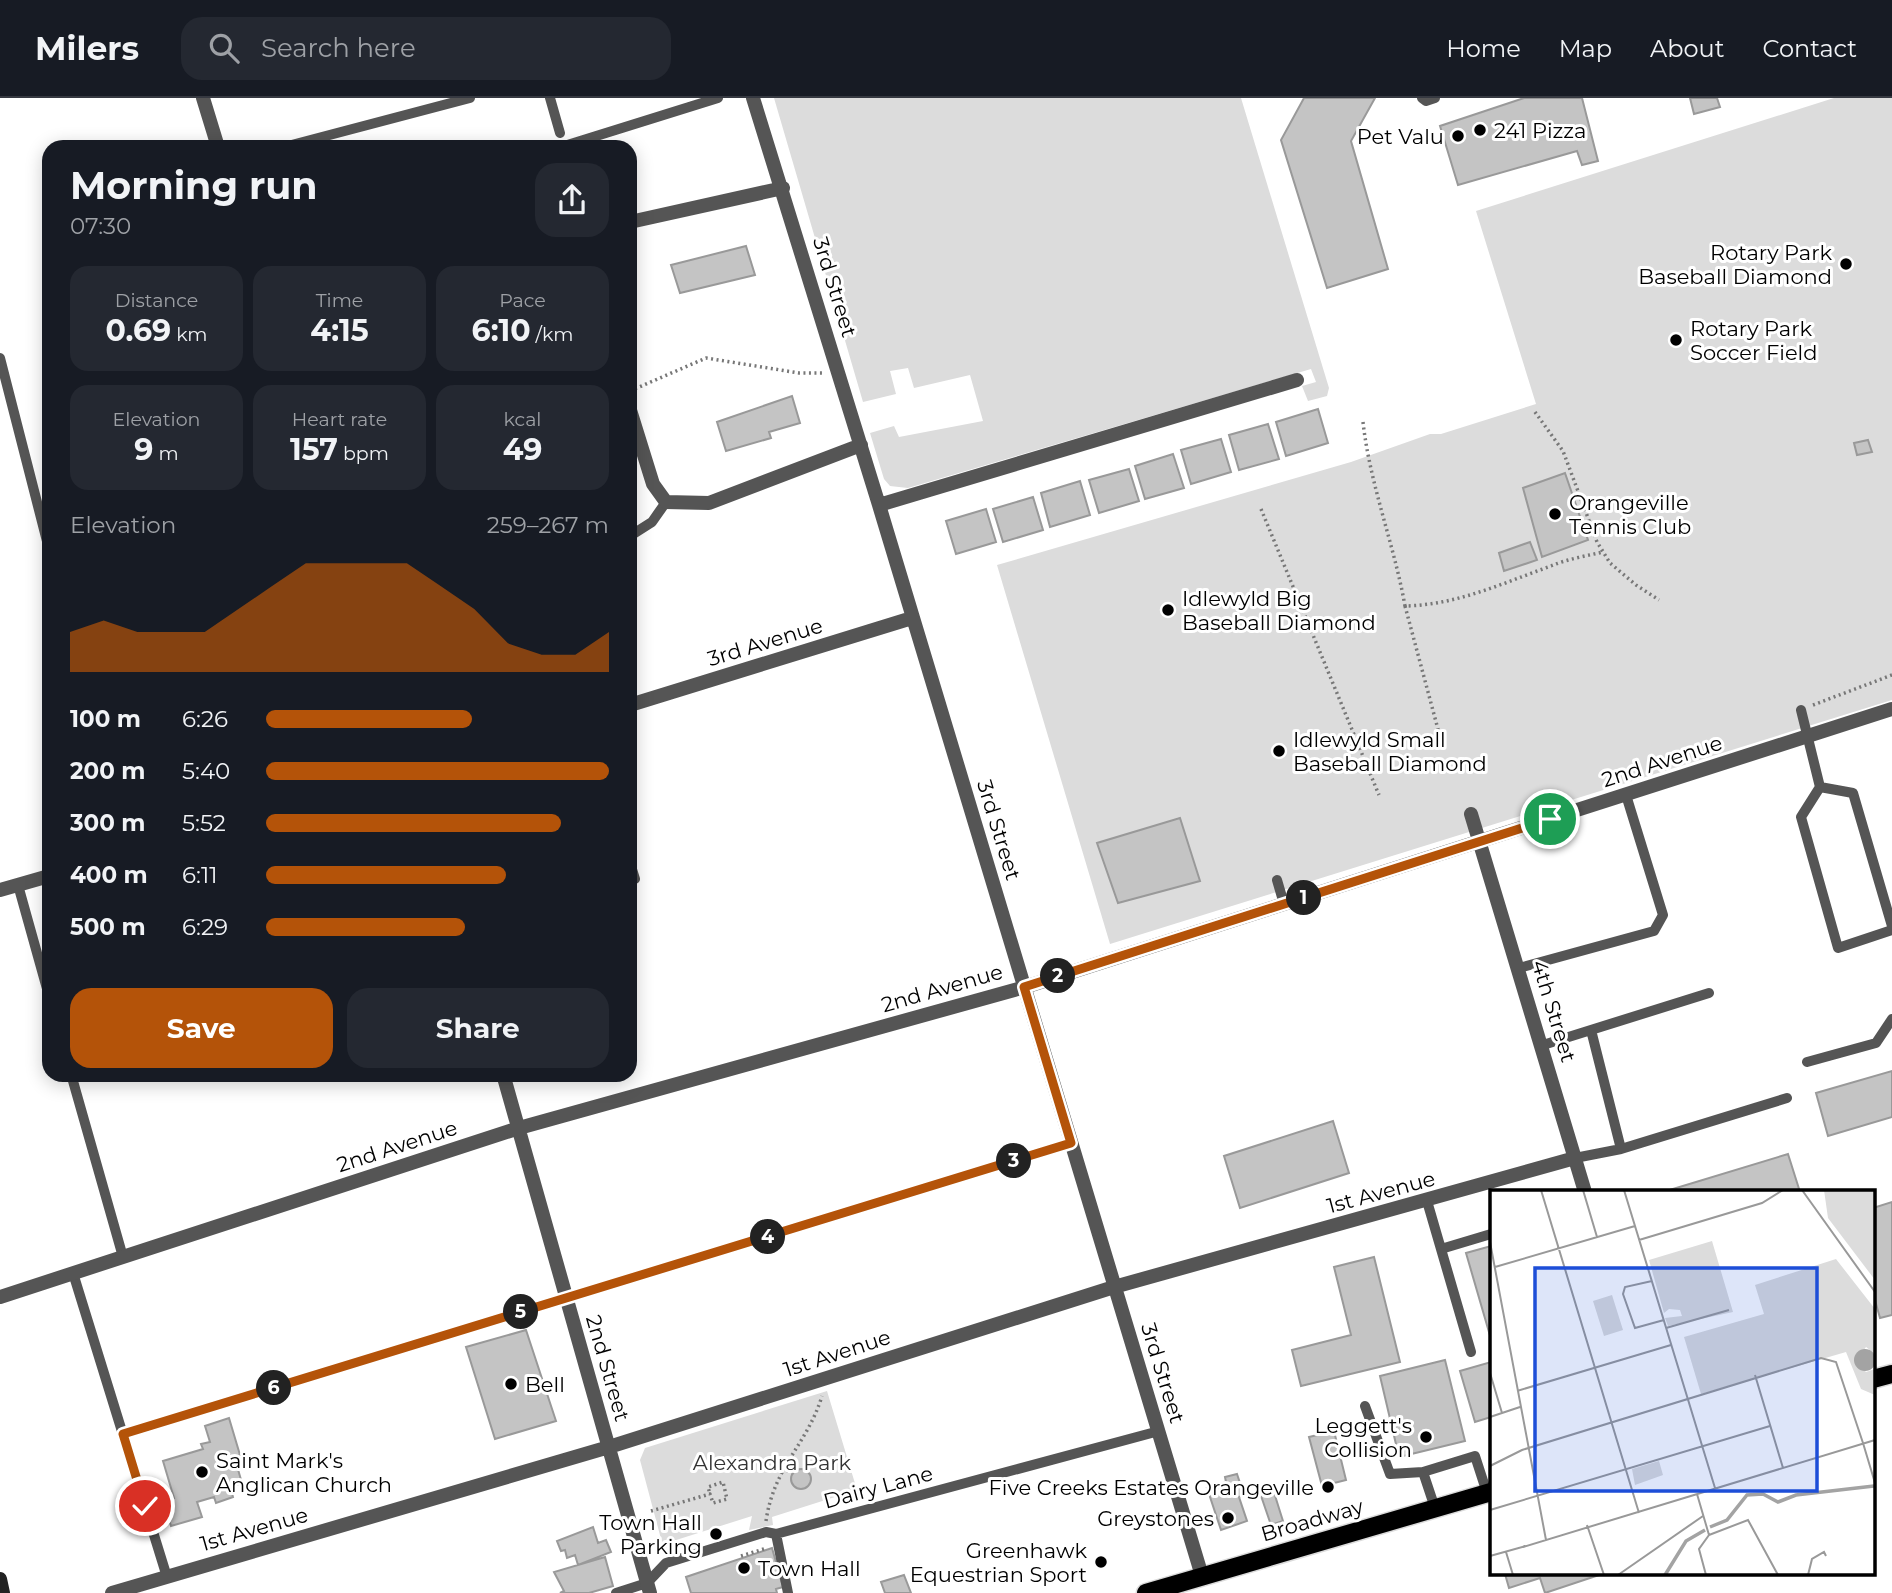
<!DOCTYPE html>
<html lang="en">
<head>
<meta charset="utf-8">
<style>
  :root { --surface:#171b24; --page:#242831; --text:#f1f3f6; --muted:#9ea1a6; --line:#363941; --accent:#b45309 }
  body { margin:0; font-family:Montserrat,sans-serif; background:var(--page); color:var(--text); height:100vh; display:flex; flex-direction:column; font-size:26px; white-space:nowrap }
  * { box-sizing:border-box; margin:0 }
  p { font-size:23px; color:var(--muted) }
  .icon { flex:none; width:38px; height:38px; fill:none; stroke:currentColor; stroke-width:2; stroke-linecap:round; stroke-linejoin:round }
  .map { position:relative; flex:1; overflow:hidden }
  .panel { position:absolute; left:42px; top:42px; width:595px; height:942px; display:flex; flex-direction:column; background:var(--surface); border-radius:21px; box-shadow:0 4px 18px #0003 }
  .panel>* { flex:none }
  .pin { position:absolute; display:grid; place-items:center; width:60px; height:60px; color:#fff; margin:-30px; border:4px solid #fff; border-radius:50%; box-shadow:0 2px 7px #0007 }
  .km { position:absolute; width:35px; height:35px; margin:-18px; border-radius:50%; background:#222; color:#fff; font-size:19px; line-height:35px; text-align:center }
  .round { display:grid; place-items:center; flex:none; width:74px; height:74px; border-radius:21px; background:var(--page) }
  .head { display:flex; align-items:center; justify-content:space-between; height:119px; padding:0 28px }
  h1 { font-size:38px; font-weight:700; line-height:52px }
  .stats { display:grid; grid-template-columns:repeat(3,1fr); gap:10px; height:119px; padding:7px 28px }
  .stats div { display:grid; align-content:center; border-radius:18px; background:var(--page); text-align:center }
  .stats b { font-size:30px; font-weight:700 }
  .stats small { font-size:19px; font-weight:400 }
  .stats p { font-size:19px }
  .chart { height:196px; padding:14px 28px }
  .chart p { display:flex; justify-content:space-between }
  .chart svg { width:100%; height:126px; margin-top:7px; fill:var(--accent); opacity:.7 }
  .action { display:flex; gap:14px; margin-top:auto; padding:14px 28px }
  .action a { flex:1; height:80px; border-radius:21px; background:var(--accent); color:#fff; font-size:28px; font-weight:700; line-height:80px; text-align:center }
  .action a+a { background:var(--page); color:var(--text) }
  ul { padding:0 28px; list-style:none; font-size:23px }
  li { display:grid; grid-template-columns:112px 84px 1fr; align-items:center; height:52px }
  li i { height:18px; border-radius:9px; background:var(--accent) }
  header { display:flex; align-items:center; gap:42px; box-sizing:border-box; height:98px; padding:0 35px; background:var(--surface); border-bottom:2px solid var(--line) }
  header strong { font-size:33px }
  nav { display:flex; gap:38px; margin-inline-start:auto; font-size:24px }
  .search { width:490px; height:63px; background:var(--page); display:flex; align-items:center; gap:18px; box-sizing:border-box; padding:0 24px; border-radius:21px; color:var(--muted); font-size:26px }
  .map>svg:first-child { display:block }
  .green { fill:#dcdcdc }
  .building { fill:#c4c4c4; stroke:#999; stroke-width:2 }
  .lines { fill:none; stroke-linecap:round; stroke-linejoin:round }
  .primary-casing { stroke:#dbdbdb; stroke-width:21 }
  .path { stroke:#777; stroke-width:3.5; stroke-dasharray:2 3.5; stroke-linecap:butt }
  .lane { stroke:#555; stroke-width:10 }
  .street { stroke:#555; stroke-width:14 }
  .secondary { stroke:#222; stroke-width:14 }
  .primary { stroke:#000; stroke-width:18 }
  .route-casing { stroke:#fff; stroke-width:14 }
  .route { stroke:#b45309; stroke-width:9 }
  .poi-dot { fill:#000; stroke:#fff; stroke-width:2.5 }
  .labels { text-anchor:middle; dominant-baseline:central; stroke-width:6; stroke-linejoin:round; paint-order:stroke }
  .poi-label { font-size:21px; fill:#000; stroke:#fff; text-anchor:start }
  .street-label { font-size:21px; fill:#000; stroke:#fff }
  .park-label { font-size:21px; fill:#333; stroke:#fff }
  .inset-river { fill:none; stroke:#a3a3a3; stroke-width:3.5 }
  .inset-road { fill:none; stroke:#999; stroke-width:2 }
  .view { fill:#1d4ed8; fill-opacity:0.15; stroke:#1d4ed8; stroke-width:3.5 }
  .inset-edge { fill:none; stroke:#000; stroke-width:3.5 }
</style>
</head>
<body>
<header>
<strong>Milers</strong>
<div class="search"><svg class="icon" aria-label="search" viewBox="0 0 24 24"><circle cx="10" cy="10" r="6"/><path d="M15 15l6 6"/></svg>Search here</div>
<nav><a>Home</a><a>Map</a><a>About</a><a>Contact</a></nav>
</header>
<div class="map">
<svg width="1892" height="1495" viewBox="0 0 1892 1495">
  <rect width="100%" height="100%" fill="#fff"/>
  <path class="green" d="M774,0h467l88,290 -2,8 -19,5 -6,-15 14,-4 -5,-13 -403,119 -18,-2 -6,-7 -14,-46 24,-7 5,11 84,-16 -13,-46 -56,13 -6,-20 -18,3 6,23 -33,8z
    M1834,0h58v602l-782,244 -113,-379 354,-103 79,-28h11l95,-30 -60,-193z
    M827,1293l30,99 -85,27 1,8 -24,5 3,-14 -79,25 -5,13h-3l-25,-94 5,-12z"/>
  <path class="building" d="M1304,0h71l-24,43 37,128 -61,19 -46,-148z
    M1524,0h58l16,63 -16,4 -5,-14 -119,34 -18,-59z
    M1690,0h27l3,9 -26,7z
    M746,148l9,29 -75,18 -9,-28z
    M792,298l8,27 -31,9 2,6 -45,13 -9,-29z
    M1318,311l10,34 -42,13 -10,-34z
    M1268,326l11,35 -40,11 -10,-35z
    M1221,341l10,33 -40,12 -10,-34z
    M1868,342l4,12 -15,3 -3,-12z
    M1173,356l11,34 -39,11 -10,-33z
    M1129,371l10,32 -40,12 -10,-33z
    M1565,375l23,67 -46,17 -19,-69z
    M1080,383l10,34 -40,12 -9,-34z
    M1033,399l10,33 -40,12 -10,-33z
    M986,411l10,33 -40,12 -10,-33z
    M1530,444l7,18 -33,11 -5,-18z
    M1180,720l20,63 -82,22 -21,-60z
    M1892,973v46l-64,19 -12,-43z
    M1333,1023l16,52 -109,35 -16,-52z
    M1788,1056l12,38h-137z
    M1892,1104v113l-12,3 -7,-25v-85z
    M1491,1148v93l-25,-86z
    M1374,1159l26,105 -99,24 -9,-36 59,-15 -17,-68z
    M526,1232l30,91 -61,18 -29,-92z
    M1445,1262l20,81 -66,16 -19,-81z
    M1491,1264v55l-16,5 -15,-51z
    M229,1320l11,37 -6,1 8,27 -16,5 5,1 2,8 -17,6 -2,-6 -17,5 5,15 -31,9 -8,-25 11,-3 -11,-37 40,-12 -2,-5 9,-2 -5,-16z
    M1334,1333l12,49 -24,6 -13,-49z
    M791 1381a10 10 0 1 1 20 0a10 10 0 1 1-20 0Z
    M1237,1376l7,21 -5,2 8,24 -26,9 -14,-42 19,-6 -1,-5z
    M1272,1388l11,35 -12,4 -12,-35z
    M593,1429l5,16 8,-3 5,12 -33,13 -3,-10 -8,3 -2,-8 -4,1 -4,-10z
    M772,1450l11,39 -7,2 1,4h-86l-5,-16z
    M605,1459l8,29 -24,7h-29l4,-2 -10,-19z
    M1505,1476h97l-57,19 -5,-15 -31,10z
    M904,1477l7,18h-26l-4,-11z"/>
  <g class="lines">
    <defs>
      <path id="primary" d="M1873,1281l19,-5
        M1146,1495l345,-101"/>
    </defs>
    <use href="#primary" class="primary-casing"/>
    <path class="path" d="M630,293l76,-33 93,15h23
      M1535,314l28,39 34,91 13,21 26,22 23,15
      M1363,324c7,63 31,122 42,184 52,-1 98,-23 146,-40 16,-7 35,-10 52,-14
      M1261,411l118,286
      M1405,508l38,142
      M1813,607l79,-30
      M782,1370l10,5
      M651,1413l59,-17 3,9 14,-4 -4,-17 -15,5 2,7
      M766,1423c8,-55 41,-76 56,-125
      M741,1458l26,-8"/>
    <path class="lane" d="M550,0l10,35
      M1422,0l4,3 9,-3
      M284,49l186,-49
      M561,49l157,-49
      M0,260l49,191
      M630,438l22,-14 14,-20
      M1801,612l19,77 -19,30 37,131 54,-18
      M1820,689l33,6 39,133
      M630,765l5,16
      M1277,782l7,24
      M18,787l31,111
      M1519,870l135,-37 9,-16 -37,-120
      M1591,932l30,119 166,-51
      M1543,947l166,-52
      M1807,964l69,-19 16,-24
      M71,976l52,183
      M1575,1060l46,-9
      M1427,1103l44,151
      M1441,1151l50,-15
      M73,1175l94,304
      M1365,1308l25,68 33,-2 52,-16 12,37
      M123,1337l948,-292
      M1423,1374l12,36
      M776,1436l12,59
      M616,1495l31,-10 19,-20 100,-31 10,2 383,-103"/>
    <path class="street" d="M203,0l15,49
      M753,0l126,407 323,1071
      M630,124l153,-34
      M630,312l23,74 13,18 43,1 152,-58
      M879,407l418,-125
      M630,607l282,-87
      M1471,716l114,378
      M0,792l49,-14
      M503,976l147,519
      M0,1199l519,-169 506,-141 867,-278
      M112,1495l497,-146 505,-160 461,-129"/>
    <path class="secondary" d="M0,1481l3,14"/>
    <use href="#primary" class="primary"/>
  </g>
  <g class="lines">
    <defs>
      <path id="route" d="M145,1408l-22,-72 948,-291 -47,-156 526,-168"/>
    </defs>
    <use href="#route" class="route-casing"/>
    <use href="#route" class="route"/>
  </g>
  <g class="poi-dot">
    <circle cx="1480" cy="32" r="7"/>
    <circle cx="1458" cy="38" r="7"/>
    <circle cx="1846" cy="166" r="7"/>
    <circle cx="1676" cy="242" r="7"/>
    <circle cx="1555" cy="416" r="7"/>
    <circle cx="1168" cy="512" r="7"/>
    <circle cx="1279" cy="653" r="7"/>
    <circle cx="511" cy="1286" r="7"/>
    <circle cx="1426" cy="1339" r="7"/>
    <circle cx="202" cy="1374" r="7"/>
    <circle cx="1328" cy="1389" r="7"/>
    <circle cx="1228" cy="1420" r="7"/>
    <circle cx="716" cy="1436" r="7"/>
    <circle cx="1101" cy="1464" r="7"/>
    <circle cx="744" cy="1470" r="7"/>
  </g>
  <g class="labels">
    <g class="poi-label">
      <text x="1494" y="32">241 Pizza</text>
      <text x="1444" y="38" text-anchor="end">Pet Valu</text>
      <text x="1832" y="154" text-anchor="end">Rotary Park<tspan x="1832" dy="24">Baseball Diamond</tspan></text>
      <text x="1690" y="230">Rotary Park<tspan x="1690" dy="24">Soccer Field</tspan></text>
      <text x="1569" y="404">Orangeville<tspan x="1569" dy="24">Tennis Club</tspan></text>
      <text x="1182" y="500">Idlewyld Big<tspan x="1182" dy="24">Baseball Diamond</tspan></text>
      <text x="1293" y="641">Idlewyld Small<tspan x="1293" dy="24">Baseball Diamond</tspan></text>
      <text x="525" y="1286">Bell</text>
      <text x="1412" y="1327" text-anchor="end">Leggett's<tspan x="1412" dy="24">Collision</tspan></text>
      <text x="216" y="1362">Saint Mark's<tspan x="216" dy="24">Anglican Church</tspan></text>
      <text x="1314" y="1389" text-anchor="end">Five Creeks Estates Orangeville</text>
      <text x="1214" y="1420" text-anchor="end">Greystones</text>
      <text x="702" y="1424" text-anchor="end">Town Hall<tspan x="702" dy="24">Parking</tspan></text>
      <text x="1087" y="1452" text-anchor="end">Greenhawk<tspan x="1087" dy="24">Equestrian Sport</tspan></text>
      <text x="758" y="1470">Town Hall</text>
    </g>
    <g class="street-label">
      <text transform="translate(835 189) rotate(73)">3rd Street</text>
      <text transform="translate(765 544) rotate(-17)">3rd Avenue</text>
      <text transform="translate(1662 663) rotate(-18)">2nd Avenue</text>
      <text transform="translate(999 732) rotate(73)">3rd Street</text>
      <text transform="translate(942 890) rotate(-16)">2nd Avenue</text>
      <text transform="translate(1554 913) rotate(73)">4th Street</text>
      <text transform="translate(397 1048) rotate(-18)">2nd Avenue</text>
      <text transform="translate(1381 1094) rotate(-15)">1st Avenue</text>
      <text transform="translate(837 1255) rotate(-18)">1st Avenue</text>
      <text transform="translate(608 1270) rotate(74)">2nd Street</text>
      <text transform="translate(1163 1275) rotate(73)">3rd Street</text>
      <text transform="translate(878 1389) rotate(-15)">Dairy Lane</text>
      <text transform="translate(1312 1422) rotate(-16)">Broadway</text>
      <text transform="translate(254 1431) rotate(-16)">1st Avenue</text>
    </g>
    <g class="park-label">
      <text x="772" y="1364">Alexandra Park</text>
    </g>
  </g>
  <g transform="translate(1490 1092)">
    <rect width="385" height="385" fill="#fff"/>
    <path d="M334,0h51v90l-47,-62zM222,51l21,71 -65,14 -3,-8 17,-2 -2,-6 -11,-1 -5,4 -15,-53zM346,69l39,50v45l-9,-7 -11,15 11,10 9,-3v26l-14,-6 -15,-37 -145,42 -17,-57 80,-23 -9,-29zM122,105l11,35 -19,6 -11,-35zM169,271l4,14 -28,10 -3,-16z" fill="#dcdcdc"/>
    <path d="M364 170a11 11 0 1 1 22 0a11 11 0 1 1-22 0Z" fill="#a3a3a3"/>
    <path class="inset-river" d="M220,337l17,-7 20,-25 16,-1 15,8 18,-7 78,-9M175,385l21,-34 19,-11"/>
    <path class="inset-road" d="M51,0l98,323M93,0l14,47M134,0l91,298M312,0l73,102M149,50l123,-37 21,-13M0,52l56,298M5,77l140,-41M162,91l-27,6 -2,7 12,34 29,-8M176,138l63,-18M0,183l12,40M265,185l28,93M27,201l154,-46M0,227l30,-10M373,253l12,40M0,276l32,-16 299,-92 15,4 27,81M207,304l12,41M0,320l280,-84M97,335l17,50M219,345l39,-15 30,55M33,357l352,-107M16,362l7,23M0,366l36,-10M128,385l85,-59M216,385l-7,-26 10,-14M318,385l4,-16 12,-7 2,4"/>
    <path class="view" d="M45,78h282v223h-282z"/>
    <rect width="385" height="385" class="inset-edge"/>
  </g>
</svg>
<div class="pin" style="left:1550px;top:721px;background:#1e9e55"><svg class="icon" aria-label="arrive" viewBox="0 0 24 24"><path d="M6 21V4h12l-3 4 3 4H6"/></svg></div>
<div class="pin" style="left:145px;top:1408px;background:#d93025"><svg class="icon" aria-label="check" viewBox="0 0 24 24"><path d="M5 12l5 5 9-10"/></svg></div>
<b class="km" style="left:1304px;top:800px">1</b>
<b class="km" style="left:1058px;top:878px">2</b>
<b class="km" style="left:1014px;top:1063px">3</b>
<b class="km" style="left:768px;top:1139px">4</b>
<b class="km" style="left:521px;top:1214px">5</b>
<b class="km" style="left:274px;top:1290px">6</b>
<section class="panel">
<div class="head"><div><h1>Morning run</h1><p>07:30</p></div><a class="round"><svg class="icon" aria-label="share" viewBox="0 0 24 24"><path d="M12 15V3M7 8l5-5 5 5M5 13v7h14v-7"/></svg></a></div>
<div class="stats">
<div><p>Distance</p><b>0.69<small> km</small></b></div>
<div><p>Time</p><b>4:15</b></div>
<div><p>Pace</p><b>6:10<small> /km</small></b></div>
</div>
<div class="stats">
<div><p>Elevation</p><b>9<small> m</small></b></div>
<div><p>Heart rate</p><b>157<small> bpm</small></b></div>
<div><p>kcal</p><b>49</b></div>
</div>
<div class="chart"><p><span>Elevation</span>259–267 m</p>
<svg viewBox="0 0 160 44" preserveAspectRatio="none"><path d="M0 44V30L10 26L20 30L30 30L40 30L50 22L60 14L70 6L80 6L90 6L100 6L110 14L120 22L130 34L140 38L150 38L160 30V44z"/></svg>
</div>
<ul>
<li><b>100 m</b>6:26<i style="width:60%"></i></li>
<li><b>200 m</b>5:40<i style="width:100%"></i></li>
<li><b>300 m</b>5:52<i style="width:86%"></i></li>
<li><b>400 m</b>6:11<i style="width:70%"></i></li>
<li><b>500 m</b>6:29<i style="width:58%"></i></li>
</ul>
<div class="action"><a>Save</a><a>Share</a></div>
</section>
</div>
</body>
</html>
